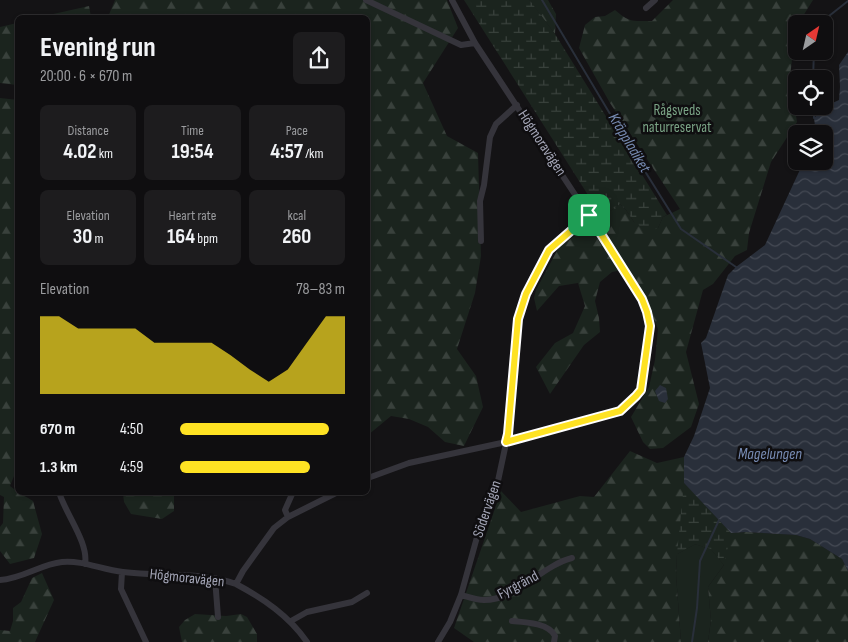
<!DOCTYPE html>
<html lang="en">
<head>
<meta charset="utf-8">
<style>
  :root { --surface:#0f0e10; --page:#1d1c1e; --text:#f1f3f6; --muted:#9b9c9f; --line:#2f2e30; --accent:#fee223 }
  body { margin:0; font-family:"Sofia Sans Condensed",sans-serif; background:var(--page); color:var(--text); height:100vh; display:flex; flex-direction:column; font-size:19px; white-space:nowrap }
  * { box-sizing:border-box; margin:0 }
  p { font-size:16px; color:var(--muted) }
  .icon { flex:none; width:28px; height:28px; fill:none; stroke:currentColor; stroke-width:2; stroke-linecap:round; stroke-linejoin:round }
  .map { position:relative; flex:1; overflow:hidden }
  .sheet { position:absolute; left:15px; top:15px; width:355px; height:480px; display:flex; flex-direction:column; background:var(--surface); border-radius:8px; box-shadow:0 1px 4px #0004,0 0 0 1px var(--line) }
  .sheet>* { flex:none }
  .needle { width:32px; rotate:34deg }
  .tools { position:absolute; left:788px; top:15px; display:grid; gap:10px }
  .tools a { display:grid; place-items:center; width:45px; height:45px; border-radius:8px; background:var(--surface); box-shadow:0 1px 4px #0004,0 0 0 1px var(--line); font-size:25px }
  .pin { position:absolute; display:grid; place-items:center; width:42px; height:42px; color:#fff; margin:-21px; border-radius:10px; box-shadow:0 2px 8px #0006 }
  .round { display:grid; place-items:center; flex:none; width:52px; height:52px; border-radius:8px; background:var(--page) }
  .headline { display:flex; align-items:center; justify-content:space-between; height:85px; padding:0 25px }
  h1 { font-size:28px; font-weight:700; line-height:38px }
  .stats { display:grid; grid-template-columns:repeat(3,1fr); gap:8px; height:85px; padding:5px 25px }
  .stats div { display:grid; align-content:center; border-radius:8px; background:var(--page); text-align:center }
  .stats b { font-size:21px; font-weight:700 }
  .stats small { font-size:14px; font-weight:400 }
  .stats p { font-size:14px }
  .chart { height:140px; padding:10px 25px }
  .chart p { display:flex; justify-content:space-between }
  .chart svg { width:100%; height:90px; margin-top:5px; fill:var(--accent); opacity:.7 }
  ul { padding:0 25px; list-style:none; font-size:16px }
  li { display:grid; grid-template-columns:80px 60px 1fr; align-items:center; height:38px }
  li i { height:12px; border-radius:6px; background:var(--accent) }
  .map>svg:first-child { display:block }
  .green { fill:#1b241e }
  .forest { fill:url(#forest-firs) }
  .wetland { fill:url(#wetland-marsh) }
  .water { fill:url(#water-waves) }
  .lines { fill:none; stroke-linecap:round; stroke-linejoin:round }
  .stream { stroke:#292f3a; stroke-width:2 }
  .minor { stroke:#35343b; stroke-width:6 }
  .route-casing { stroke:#fff; stroke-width:10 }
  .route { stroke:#fee223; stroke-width:6 }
  .labels { text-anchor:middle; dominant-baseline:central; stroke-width:5; stroke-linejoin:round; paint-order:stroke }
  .park-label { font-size:15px; fill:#7aa385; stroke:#0f0e10 }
  .street-label { font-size:15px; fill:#a4a6b7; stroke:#0f0e10 }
  .water-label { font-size:16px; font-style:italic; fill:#788cb4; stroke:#0f0e10 }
</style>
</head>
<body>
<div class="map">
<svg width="848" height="642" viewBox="0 0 848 642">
  <defs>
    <pattern id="forest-firs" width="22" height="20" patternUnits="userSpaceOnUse" patternTransform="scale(1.25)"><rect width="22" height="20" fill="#1b241e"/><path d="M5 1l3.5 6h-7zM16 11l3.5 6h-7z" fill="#39413c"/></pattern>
    <pattern id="wetland-marsh" width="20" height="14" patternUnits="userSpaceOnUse" patternTransform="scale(1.25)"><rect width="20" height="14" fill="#1b241e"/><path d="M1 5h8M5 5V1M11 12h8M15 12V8" fill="none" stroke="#39413c"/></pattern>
    <pattern id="water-waves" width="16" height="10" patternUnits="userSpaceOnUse" patternTransform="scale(1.25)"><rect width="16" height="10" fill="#292f3a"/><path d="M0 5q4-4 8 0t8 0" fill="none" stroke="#454a54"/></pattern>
  </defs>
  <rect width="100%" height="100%" fill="#141315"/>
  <path class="green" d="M695,544l16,5 13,16 -16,22 3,33 -3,22h-27l-5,-67 1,-21z"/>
  <path class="forest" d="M115,0h332l11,28 -35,55 24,53 31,17 3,103 -6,37 -18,56 19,27 7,31 -19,39 -19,-4 -17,-15 -19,-8 -18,-3 -23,19v-417l-260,-1z
    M529,0h19l8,14 -1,20z
    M673,0h140l-15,24h-2l-6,53 7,45 -26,40 -22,71 -2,17 -12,6 -22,28 -10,6 -17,62 13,52 -8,23 -28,21 -13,1 -7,-7 -12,-25 18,-30 6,-27 3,-31 -15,-36 -15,-24 -16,3 -12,10 -5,19 4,17 1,14 -16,13 -34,49 -14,-27 19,-24 18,-10 12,-27 -7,-23 -19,3 -22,25 -3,-13 2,-8 23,-43 61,-43 6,6 8,12 24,6 5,-11 17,-8 -70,-106 -31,-55 6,-23 10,-8 10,-1 10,-6c15,13 18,11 37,11z
    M89,6l2,11h-51z
    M17,23v62l-17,-2v-56z
    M0,98l18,2v366l-8,20 8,6 15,9 9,33 -8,24 -24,6 -10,-13v-24l3,-4 1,-26 -4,-2z
    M630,451l27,12 27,-6v26l47,50 15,-1 50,3 14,4 32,20 6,12v71h-140l3,-22 -3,-33 16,-22 -13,-16 -16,-5 -18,10 -1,21 5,67h-207l-20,-14 47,-137 20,21 59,-16 14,1z
    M123,493h51v18l-12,8 -31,-5 -7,-12z
    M42,573l12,27 -19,42h-35v-12l10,1 3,-10v-13l8,-6 11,-24z
    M195,614l31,2 15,-2 6,3 10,17v8h-75l-3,-15 6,-7z"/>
  <path class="wetland" d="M464,0h65l2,2 24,32 112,181 -4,2 -5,11 -9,4 -15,-10 -8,-12 -6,-6 -18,13z
    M684,483l47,50 -7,32 -13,-16 -16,-5 -18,10z"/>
  <path class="water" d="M848,52v519l-6,-12 -32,-20 -14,-4 -50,-3 -15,1 -47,-50v-26l10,-21 16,-48 -9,-45 5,-5 22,-63 8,-8 29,-22 39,-84h20v-27h-8l-2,-16 12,-12 13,-6 1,-13 -1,-22z
    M660,385l6,3 2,11 -3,4 -6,-2 -4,-10z"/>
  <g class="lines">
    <path class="stream" d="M542,0l86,144 53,85 55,38
      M824,25l5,-9 19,-15
      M813,79l1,-28
      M814,106v12
      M692,642l5,-34 3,-47 19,-41"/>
    <path class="minor" d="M366,0l95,45 14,-2
      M646,8l9,-8
      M481,241l-1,-40 4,-16 6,-48 6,-13 21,-19
      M368,478l41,-15 97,-21 114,-31 16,-15 5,-6 2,-10 7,-54 -3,-14 -5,-13 -45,-71 -122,-185 -23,-43
      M59,492c6,21 30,51 26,72
      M288,517l-3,-7 8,-18
      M122,572l-1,17 25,53
      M215,578l3,39
      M0,580c22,-1 41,-16 62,-18 21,-2 40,8 61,10 37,5 78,-1 113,12l7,-13 31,-43 14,-11 50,-25
      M236,584c28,15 53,32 71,58
      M461,595c7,2 15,5 23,5 33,0 57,-34 88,-42
      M291,621l16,-9 45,-10 15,-9
      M512,621c13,1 37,2 43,15l-1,6
      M438,642l12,-20 11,-27 21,-76 13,-24 13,-61 10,-115c6,-24 17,-52 33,-71 10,-12 25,-22 38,-33"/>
  </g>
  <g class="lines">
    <defs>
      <path id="route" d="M589,215l53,84 5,13 3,14 -9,64 -5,6 -16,15 -114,31 2,-8 10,-115 8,-25 23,-44z"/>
    </defs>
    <use href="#route" class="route-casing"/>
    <use href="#route" class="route"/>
  </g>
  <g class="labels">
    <g class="park-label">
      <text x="677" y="110">Rågsveds<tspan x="677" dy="17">naturreservat</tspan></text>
    </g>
    <g class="street-label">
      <text transform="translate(542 143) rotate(57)">Högmoravägen</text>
      <text transform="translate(487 509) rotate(-71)">Södervägen</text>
      <text transform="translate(187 578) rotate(6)">Högmoravägen</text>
      <text transform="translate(518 585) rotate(-28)">Fyrgränd</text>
    </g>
    <g class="water-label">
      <text transform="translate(629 143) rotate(59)">Kräppladiket</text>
      <text x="770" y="454">Magelungen</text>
    </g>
  </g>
</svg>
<div class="tools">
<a><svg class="needle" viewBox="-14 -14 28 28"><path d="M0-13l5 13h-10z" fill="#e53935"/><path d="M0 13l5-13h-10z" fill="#9b9c9f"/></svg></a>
<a><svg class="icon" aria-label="locate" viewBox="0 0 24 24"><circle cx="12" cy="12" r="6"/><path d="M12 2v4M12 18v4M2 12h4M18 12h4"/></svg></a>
<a><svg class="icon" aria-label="layers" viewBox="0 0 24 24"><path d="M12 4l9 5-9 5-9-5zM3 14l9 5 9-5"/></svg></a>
</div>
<div class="pin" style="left:589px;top:215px;background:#1e9e55"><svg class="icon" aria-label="arrive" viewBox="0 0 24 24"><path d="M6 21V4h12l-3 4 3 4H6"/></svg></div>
<section class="sheet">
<div class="headline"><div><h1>Evening run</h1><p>20:00 · 6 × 670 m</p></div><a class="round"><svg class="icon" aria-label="share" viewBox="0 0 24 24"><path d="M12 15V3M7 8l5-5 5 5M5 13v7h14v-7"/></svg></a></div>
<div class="stats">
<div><p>Distance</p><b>4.02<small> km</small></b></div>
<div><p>Time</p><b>19:54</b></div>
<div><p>Pace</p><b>4:57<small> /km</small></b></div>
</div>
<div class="stats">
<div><p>Elevation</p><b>30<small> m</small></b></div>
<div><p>Heart rate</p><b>164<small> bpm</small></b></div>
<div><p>kcal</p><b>260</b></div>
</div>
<div class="chart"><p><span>Elevation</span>78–83 m</p>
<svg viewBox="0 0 160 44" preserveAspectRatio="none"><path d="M0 44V6L10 6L20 12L30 12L40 12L50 12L60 19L70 19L80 19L90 19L100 25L110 32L120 38L130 32L140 19L150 6L160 6V44z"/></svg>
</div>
<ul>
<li><b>670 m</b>4:50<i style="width:90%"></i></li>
<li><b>1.3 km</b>4:59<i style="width:79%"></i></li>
</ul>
</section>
</div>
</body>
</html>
